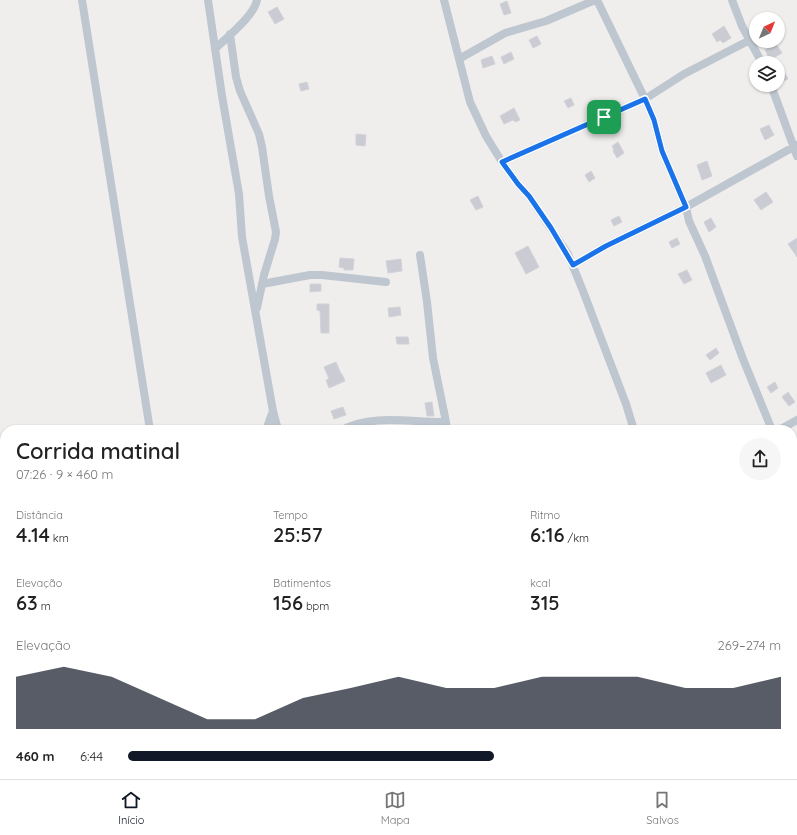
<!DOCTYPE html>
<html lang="pt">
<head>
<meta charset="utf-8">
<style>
  :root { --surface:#fff; --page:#f6f6f6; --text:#222; --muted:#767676; --line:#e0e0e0; --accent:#111827 }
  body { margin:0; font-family:Quicksand,sans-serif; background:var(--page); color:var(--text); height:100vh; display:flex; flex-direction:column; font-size:15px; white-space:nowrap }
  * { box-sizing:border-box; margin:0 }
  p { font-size:13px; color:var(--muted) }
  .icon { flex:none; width:22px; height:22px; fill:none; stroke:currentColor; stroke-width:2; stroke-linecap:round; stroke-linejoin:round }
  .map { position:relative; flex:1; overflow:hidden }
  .details { position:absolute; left:0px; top:425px; width:797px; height:354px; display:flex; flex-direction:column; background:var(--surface); border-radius:16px 16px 0 0; box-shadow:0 1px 3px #0004 }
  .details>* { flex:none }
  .needle { width:26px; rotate:43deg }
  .tools { position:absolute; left:749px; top:12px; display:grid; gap:8px }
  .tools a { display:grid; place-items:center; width:36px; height:36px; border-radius:50%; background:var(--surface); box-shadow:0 1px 3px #0004; font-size:20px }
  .pin { position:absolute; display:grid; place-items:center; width:34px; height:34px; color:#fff; margin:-17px; border-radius:8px; box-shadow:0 2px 6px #0006 }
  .round { display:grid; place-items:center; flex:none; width:42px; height:42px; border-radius:21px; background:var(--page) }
  .head { display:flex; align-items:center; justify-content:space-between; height:68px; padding:0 16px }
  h1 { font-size:22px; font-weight:600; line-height:30px }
  .metrics { display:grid; grid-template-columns:repeat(3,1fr); gap:6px; height:68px; padding:4px 16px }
  .metrics div { display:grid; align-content:center }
  .metrics b { font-size:20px; font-weight:600 }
  .metrics small { font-size:11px; font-weight:400 }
  .metrics p { font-size:11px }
  .chart { height:112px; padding:8px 16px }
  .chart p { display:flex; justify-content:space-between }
  .chart svg { width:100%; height:72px; margin-top:4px; fill:var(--accent); opacity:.7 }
  ul { padding:0 16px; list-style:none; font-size:13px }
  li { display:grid; grid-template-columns:64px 48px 1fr; align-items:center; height:30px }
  li i { height:10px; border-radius:5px; background:var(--accent) }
  .menu { display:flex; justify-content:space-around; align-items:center; height:56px; border-top:1px solid var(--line); background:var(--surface); font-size:11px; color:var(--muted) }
  .menu a { display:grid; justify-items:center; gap:2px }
  .menu .active { color:var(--accent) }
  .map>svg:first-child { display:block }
  .building { fill:#cacbd3; stroke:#d1d3d9 }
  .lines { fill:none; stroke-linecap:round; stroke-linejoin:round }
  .street { stroke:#bec6cf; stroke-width:8 }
  .route-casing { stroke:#fff; stroke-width:8 }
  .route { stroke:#1a73e8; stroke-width:5 }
</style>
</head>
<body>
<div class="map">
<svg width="797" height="779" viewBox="0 0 797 779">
  <rect width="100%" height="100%" fill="#f0eded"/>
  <path class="building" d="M507,1l4,12 -7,2 -4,-11z
    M277,7l7,12 -9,5 -7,-12z
    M724,26l7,12 -8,5 -3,-3 -3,2 -5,-8z
    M537,36l4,8 -8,4 -4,-8z
    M776,44l6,9 -12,7 -5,-10z
    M511,52l3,7 -10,5 -3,-7z
    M492,56l3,8 -12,4 -2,-8z
    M778,61l10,18 -7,3 -3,-6z
    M307,82l2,7 -8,2 -2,-7z
    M571,98l3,7 -6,3 -4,-7z
    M514,108l6,12 -5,2 -2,-2 -9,4 -4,-8z
    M769,125l5,10 -9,5 -5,-11z
    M356,134l10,1 -1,11 -9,-1z
    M618,142l6,11 -7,5 -4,-7 1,-1 -2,-4z
    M707,161l5,15 -10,4 -5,-15z
    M591,171l4,7 -6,4 -4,-7z
    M766,192l7,10 -12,8 -7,-10z
    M478,196l5,11 -7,3 -6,-10z
    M619,216l3,6 -8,4 -3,-6z
    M711,218l5,9 -7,5 -5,-10z
    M677,238l3,6 -8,4 -3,-6z
    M797,238v19l-9,-13z
    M528,246l11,21 -13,7 -11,-21z
    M340,258l14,1 -1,11h-9v-2l-5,-1z
    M401,259l1,12 -14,2 -2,-12z
    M687,270l5,10 -8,4 -6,-10z
    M310,284h11v7l-11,1z
    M317,304h12v29h-8l-1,-22 -3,-1z
    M400,307l1,8 -12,2 -1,-9z
    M396,337h12l1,7h-12z
    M716,348l3,5 -9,7 -4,-5z
    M336,362l5,12h1l3,7 -16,7 -3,-8 3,-1 -5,-12z
    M721,365l5,10 -15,8 -5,-10z
    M775,382l3,6 -7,5 -4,-6z
    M788,392l7,10 -6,4 -7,-9z
    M432,402l2,14h-7l-2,-13z
    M343,407l3,8 -12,4 -3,-8z"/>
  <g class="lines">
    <path class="street" d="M82,0l68,430
      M208,0l14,96 17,98 3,43 31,174 4,15 3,4
      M444,0l26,102 16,34 16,26 16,22 11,12 39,58 15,37 43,113 8,26
      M597,0l48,99 9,21 8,31 24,56 3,14 16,35 38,103 29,71
      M732,0l10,26 20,37
      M230,34l6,43 4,14 19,43 3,13 7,49 7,36 -1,7 -11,36 -7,33
      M215,49c12,-12 39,-33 42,-49
      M459,59l46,-26 41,-12 49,-21
      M771,85l26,71
      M502,162l143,-63 39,-25 66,-34
      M420,255l7,47 6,56 13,64
      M573,265l33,-19 80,-39 111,-62
      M262,284l48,-9h12l64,7
      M266,430l7,-19
      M342,430c31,-17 70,-7 104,-8l1,8
      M779,430l18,-10
      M792,658l5,-2
      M792,724l5,7
      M206,774l1,5
      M320,774v5
      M389,774l1,5
      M533,774l1,5
      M659,774l2,5
      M542,779l12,-5"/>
  </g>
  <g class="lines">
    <defs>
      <path id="route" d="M645,99l9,21 8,31 24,56 -80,39 -33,19 -22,-37 -22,-32 -11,-12 -16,-22z"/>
    </defs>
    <use href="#route" class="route-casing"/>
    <use href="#route" class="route"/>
  </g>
</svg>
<div class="tools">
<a><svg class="needle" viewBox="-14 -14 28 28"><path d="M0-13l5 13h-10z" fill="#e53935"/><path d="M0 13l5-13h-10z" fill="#767676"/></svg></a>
<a><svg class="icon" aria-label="layers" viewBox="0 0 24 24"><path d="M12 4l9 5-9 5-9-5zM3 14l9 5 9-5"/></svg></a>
</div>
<div class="pin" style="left:604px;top:117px;background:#1e9e55"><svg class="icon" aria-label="arrive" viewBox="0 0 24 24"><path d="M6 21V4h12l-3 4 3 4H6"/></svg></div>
<section class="details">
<div class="head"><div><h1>Corrida matinal</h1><p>07:26 · 9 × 460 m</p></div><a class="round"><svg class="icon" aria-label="share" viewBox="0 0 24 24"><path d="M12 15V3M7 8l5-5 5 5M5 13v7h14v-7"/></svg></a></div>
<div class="metrics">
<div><p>Distância</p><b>4.14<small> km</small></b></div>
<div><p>Tempo</p><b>25:57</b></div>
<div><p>Ritmo</p><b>6:16<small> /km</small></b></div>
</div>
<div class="metrics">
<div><p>Elevação</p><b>63<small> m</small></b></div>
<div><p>Batimentos</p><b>156<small> bpm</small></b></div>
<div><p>kcal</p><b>315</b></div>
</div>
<div class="chart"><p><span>Elevação</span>269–274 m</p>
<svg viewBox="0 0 160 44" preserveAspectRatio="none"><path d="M0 44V12L10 6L20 12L30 25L40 38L50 38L60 25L70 19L80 12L90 19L100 19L110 12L120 12L130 12L140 19L150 19L160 12V44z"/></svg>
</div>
<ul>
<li><b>460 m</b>6:44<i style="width:56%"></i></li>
</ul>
</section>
</div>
<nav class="menu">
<a class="active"><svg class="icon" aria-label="home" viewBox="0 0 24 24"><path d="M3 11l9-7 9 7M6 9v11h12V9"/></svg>Início</a>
<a><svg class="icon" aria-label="map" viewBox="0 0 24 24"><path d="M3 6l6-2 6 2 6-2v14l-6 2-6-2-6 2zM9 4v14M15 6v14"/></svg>Mapa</a>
<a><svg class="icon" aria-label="saved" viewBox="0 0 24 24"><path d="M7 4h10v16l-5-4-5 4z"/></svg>Salvos</a>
</nav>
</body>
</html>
